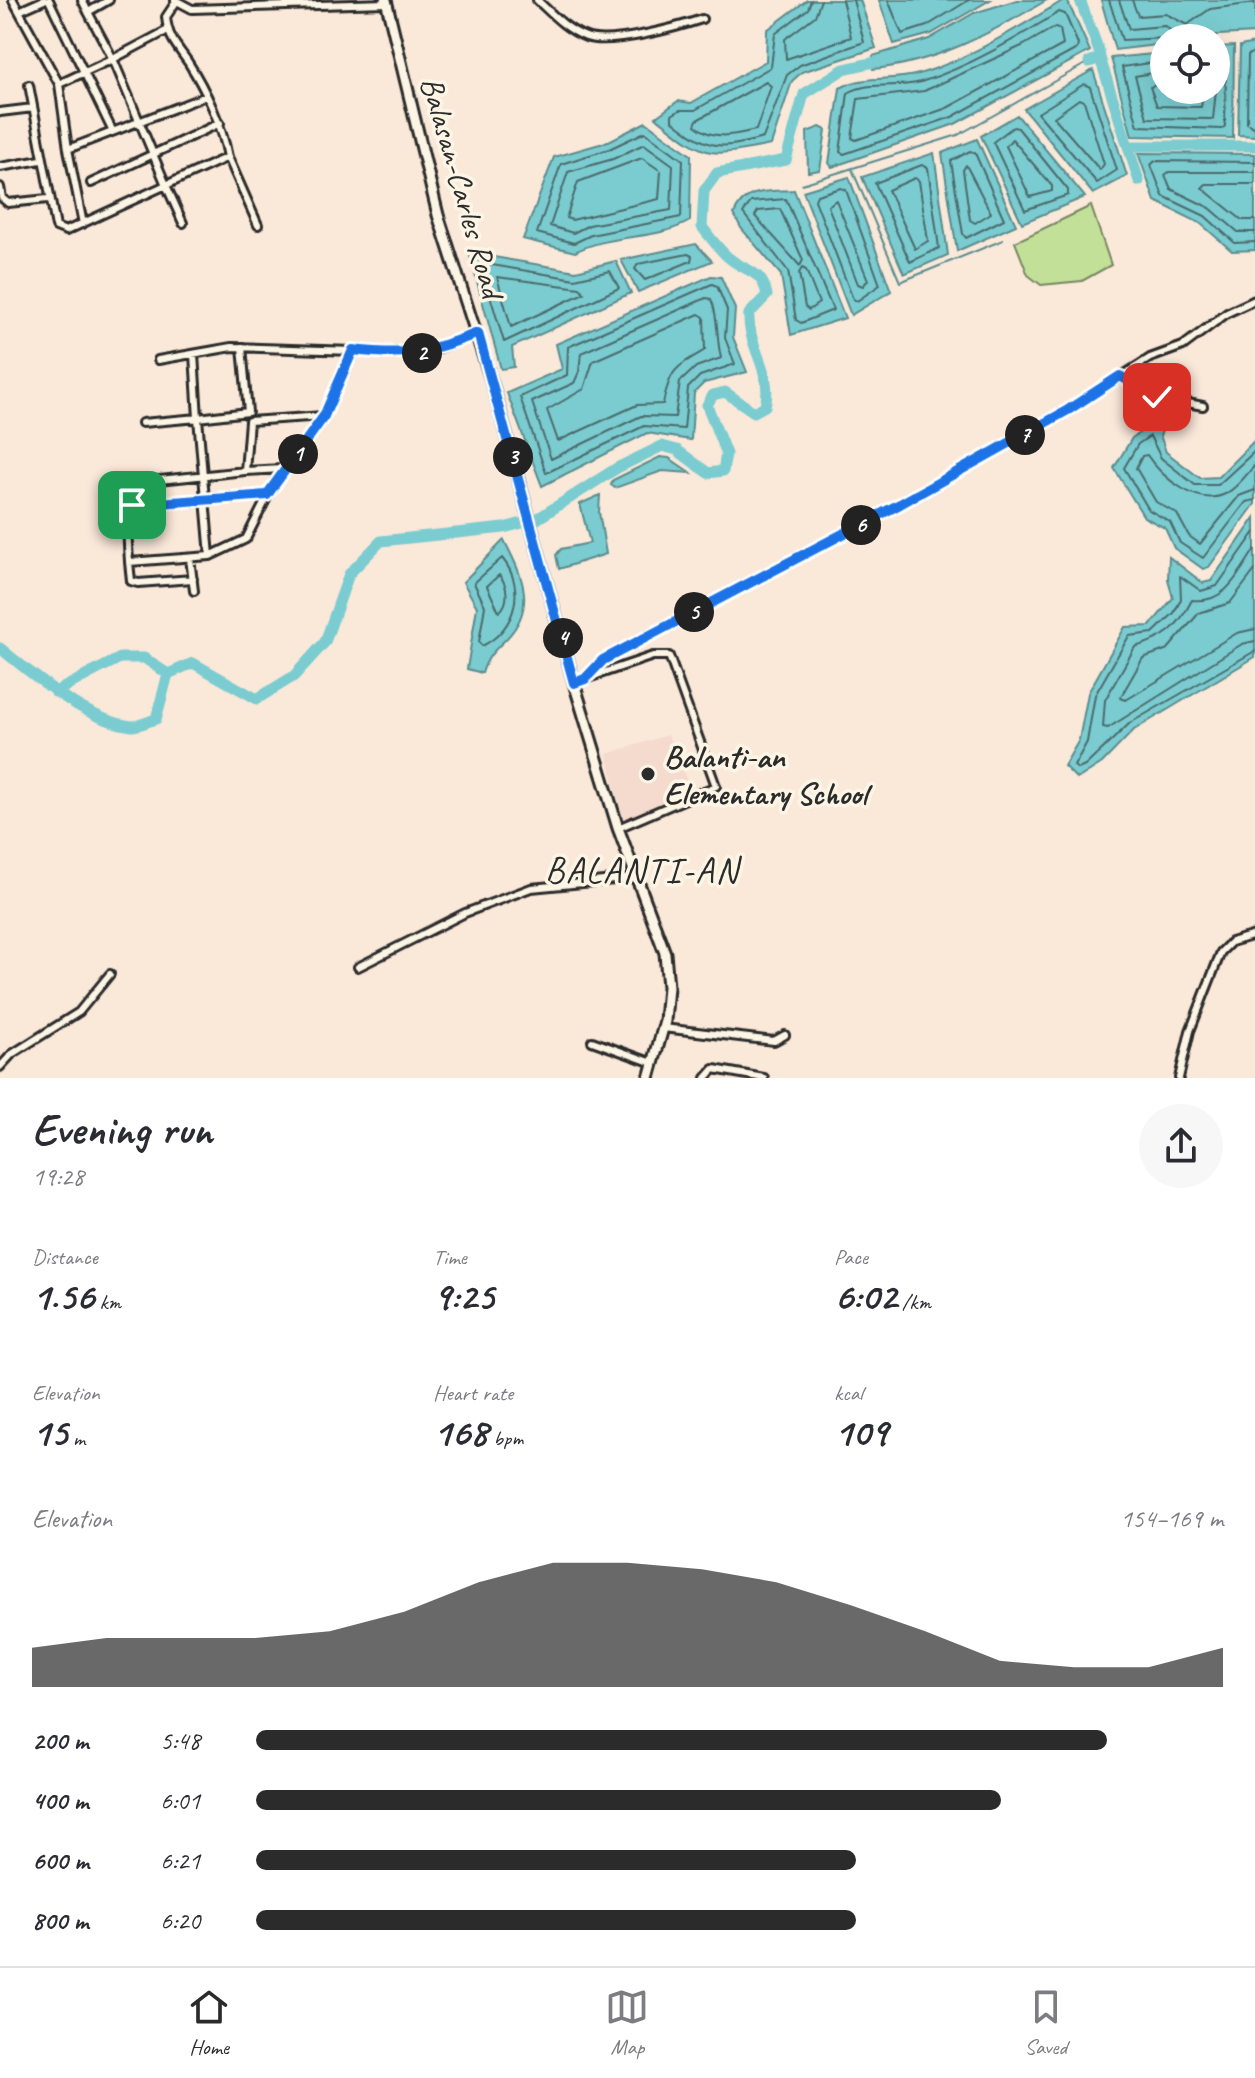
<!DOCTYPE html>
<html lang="en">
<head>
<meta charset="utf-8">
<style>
  :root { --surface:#fff; --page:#f7f7f7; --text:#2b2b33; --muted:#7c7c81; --line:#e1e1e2; --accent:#2b2b2b }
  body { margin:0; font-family:Caveat,sans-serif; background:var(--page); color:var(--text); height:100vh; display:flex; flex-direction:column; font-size:30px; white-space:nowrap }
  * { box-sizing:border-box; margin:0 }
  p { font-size:26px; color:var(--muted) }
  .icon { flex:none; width:44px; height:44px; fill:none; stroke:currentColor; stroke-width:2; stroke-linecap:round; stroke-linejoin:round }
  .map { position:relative; height:1078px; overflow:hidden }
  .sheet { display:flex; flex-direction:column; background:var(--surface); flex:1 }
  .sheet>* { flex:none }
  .tools { position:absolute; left:1150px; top:24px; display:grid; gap:16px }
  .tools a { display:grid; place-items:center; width:80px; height:80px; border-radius:50%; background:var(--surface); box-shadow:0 8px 32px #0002; font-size:40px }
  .pin { position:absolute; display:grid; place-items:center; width:68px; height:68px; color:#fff; margin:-34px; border-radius:16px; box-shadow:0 4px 12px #0006 }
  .km { position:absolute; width:40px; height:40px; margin:-20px; border-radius:50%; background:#222; color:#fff; font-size:22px; line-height:40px; text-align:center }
  .round { display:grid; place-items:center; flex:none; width:84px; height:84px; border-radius:42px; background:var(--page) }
  .head { display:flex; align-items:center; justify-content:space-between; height:136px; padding:0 32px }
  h1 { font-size:44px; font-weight:600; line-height:60px }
  .figures { display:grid; grid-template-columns:repeat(3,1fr); gap:12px; height:136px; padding:8px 32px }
  .figures div { display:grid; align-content:center }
  .figures b { font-size:40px; font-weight:600 }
  .figures small { font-size:22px; font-weight:400 }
  .figures p { font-size:22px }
  .chart { height:224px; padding:16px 32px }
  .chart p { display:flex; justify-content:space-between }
  .chart svg { width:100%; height:144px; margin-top:8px; fill:var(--accent); opacity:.7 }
  ul { padding:0 32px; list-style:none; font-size:26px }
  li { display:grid; grid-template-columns:128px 96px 1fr; align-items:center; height:60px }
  li i { height:20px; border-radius:10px; background:var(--accent) }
  .dock { display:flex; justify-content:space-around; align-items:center; height:112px; border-top:2px solid var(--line); background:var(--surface); font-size:22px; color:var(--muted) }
  .dock a { display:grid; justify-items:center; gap:4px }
  .dock .selected { color:var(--accent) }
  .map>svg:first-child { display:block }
  .built { fill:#f5dace }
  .green { fill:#c2e098; stroke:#768662; stroke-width:2 }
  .water { fill:#7accd0; stroke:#5a8c8e; stroke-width:2 }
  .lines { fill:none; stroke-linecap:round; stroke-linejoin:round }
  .shore { stroke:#4b6b6d; stroke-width:2 }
  .stream { stroke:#5a8c8e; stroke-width:2 }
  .river { stroke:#7accd0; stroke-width:11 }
  .minor-casing { stroke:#2b2b2b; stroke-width:12 }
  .secondary-casing { stroke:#2b2b2b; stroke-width:15 }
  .minor { stroke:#fcf5e5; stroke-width:6 }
  .secondary { stroke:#fcf5e5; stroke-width:9 }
  .route-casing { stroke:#fff; stroke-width:16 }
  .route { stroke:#1a73e8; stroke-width:10 }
  .poi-dot { fill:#2b2b2b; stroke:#fcf5e5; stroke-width:3 }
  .labels { text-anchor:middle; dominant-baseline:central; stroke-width:7; stroke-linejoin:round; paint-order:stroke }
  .street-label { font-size:32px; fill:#2b2b2b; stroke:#fcf5e5 }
  .poi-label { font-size:32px; font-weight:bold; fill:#2b2b2b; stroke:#fcf5e5; text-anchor:start }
  .quarter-label { font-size:36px; letter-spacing:2px; fill:#2b2b2b; stroke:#fcf5e5 }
</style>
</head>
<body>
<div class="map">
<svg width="1255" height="1078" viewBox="0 0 1255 1078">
  <rect width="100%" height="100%" fill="#fae8d9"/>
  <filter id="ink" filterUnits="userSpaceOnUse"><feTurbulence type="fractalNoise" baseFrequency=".0125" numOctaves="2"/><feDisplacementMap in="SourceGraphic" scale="16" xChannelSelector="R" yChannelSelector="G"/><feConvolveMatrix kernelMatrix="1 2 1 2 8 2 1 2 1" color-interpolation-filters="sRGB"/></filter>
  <g filter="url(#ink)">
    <path class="built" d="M668,735l24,58 -69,27 -16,-66z"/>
    <path class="green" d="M1091,206l20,59 -29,16 -41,4 -13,-10 -13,-33z"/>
    <path class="water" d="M807,0h53l16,48 -74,24 -10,9 -21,64c-66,13 -64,13 -115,-28l22,-16 13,2 75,-42 1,-31z
      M879,0h111l-59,34 -37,10z
      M1017,0h30c-54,32 -111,63 -174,69v-13l56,-17 45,-26z
      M1064,0h3l23,51 -135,73 -123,43 -3,-4 11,-75c26,-14 51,-6 79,-14 50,-15 100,-47 145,-74z
      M1101,0h154v33l-91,5v6l-49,6z
      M1255,43v93l-17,-1 2,-89z
      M1234,46l-1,92 -101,-2 -21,-78 53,-5v37h52v-43z
      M1093,70l34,106 -34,18 -69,-85z
      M1017,115l68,82 -63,26 -41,-87z
      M646,122l45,33 -1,66c-34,20 -79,12 -115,31l-52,-13 31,-82 53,-15z
      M820,127l6,3 -6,40 -12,2 -1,-40z
      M977,139l39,86 -59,26 -15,-98z
      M934,153l14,102 -44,19 -42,-97z
      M1138,153l117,1v96l-23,1 -32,-28 -45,-22z
      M849,177l42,114 -40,24 -48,-124z
      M794,190l51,128 -54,17 -10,-60 -40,-47 -7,-14c11,-27 35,-22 60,-24z
      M696,244l16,17 -74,31 -17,-32z
      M476,254l100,17 40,-10 15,32 -119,54 2,20 -13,2 -31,-113z
      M711,276l10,1 14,32 -2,28 14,35 -43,11 -10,10 -3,47 -44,-7 -105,53 -35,-93 55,-24 -6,-25z
      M1159,404l16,4 -15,27 6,17 34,26 18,-1 37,-37v64l-46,63 -6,2 -29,-21 -9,-20 -21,-11 -30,-49 18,-30 17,-12z
      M660,457l9,1 22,15 -29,-2 -47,17 -4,-3 2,-5z
      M600,495l-1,17 7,42 -47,15 -3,-14 5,-6 29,-6 -10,-39z
      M1255,518v139l-121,73 -32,33 -25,16 -13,-13 15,-26 9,-47 37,-66 25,-1 23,-28 -5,-19 1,-22 34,26 8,-2z
      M504,540c17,34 34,65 3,98 -13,13 -19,17 -25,35l-15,-4 10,-62 -14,-25z"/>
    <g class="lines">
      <path class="shore" d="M811,0l-3,9 -33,25 -4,33 -76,43h-15l-8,5v5c37,30 46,30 91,18l24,-63 13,-10 64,-23 -11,-42
        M821,0l-6,16 -30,23 1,20 65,-22 -9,-37
        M888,0l14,34 25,-8 42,-26
        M1109,0l13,40 46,-2
        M1119,0l10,29 36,-3 15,12
        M1132,0l6,16 28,-2 21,11 23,-16 45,-6
        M1059,12l6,2 13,30 -1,5 -125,68 -108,37 -4,-2 8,-59c23,-13 49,-4 73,-11 48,-15 96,-44 138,-70z
        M1055,27l5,2 3,16 -116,63 -91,32 -4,-2 6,-39 66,-8 100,-46z
        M1255,51l-7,4 -1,68 8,5
        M1164,61l-42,6 16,59 84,3 3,-3 1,-67 -10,-4
        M1164,71l-29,5 12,42 66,1 3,-29
        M766,82l5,4 -15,44c-22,5 -43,11 -61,-5l2,-5z
        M1164,83l-14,4 7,19 44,1 3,-17
        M1084,84l6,3 27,83 -20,13 -59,-70z
        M1079,99l5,2 20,63 -4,6 -46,-53z
        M1013,127l5,1 50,62v5l-43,15 -32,-68z
        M645,132l38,28 -2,57 -90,18 -17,8 -37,-10 24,-69 48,-15z
        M1012,139l40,47v5l-22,6 -24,-51z
        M644,144l29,21 -2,45 -82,15 -16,8 -23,-7 18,-54 45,-13z
        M970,151l5,2 29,66 -38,19 -3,-4 -12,-73z
        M642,158l19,13 -2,28 -87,21 -6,-2 12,-36z
        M1255,162l-100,-1 -4,4 12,31 42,20 30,27 20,-1
        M922,165l6,3 11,80 -29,14 -35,-79z
        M966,165l25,48 -16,10 -5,-3 -7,-50z
        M1255,172h-86l-4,3 6,14 39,19 28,24h17
        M915,178l4,3 9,60 -13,8 -27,-59z
        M1255,184h-49l-4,4 40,32h13
        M841,188l5,2 34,95 -23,16 -4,-2 -38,-99 2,-5z
        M786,199l47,111 -32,13 -5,-3 -8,-49 -45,-58 8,-11z
        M836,200l32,80 -5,6 -5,-2 -30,-78z
        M780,209l23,51 -3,6 -45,-50 3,-5z
        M688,254l4,2 -1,5 -46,19 -10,-11 3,-5z
        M486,264l89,15 35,-8 9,17 -115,54 -22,-73z
        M802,268l4,2 13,33 -10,7 -4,-3 -6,-34z
        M497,277l83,11 4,5 -73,34z
        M712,284l5,2 10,24 -2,28 10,26 -35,12 -12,12 -4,41 -40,-3 -98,47 -26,-76 47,-22 1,-28z
        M706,298l5,1c8,18 5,39 10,59l-25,9 -16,15 -5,35 -34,-1 -90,43 -19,-57 42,-19 5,-11 2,-19z
        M699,314l5,3 1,33c-29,17 -35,19 -42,54l-26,1 -79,36 -11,-31 37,-21 9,-28z
        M1255,451l-37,34h-23l-34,-27 -11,-22 -12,8 -14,24 25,42 21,12 10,21 23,15 43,-56 9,-2
        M1255,465c-8,9 -17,22 -28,28 -28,16 -66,-16 -80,-38l-5,1 -6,12 20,34 21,12 12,22 11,8 39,-48 16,-6
        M1255,532l-38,54 -16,5 -21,-15 1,23 -7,14 -21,20 -24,3 -34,59 -8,47 -13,24 4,3 7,-3 45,-43 125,-72
        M1255,549c-17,25 -29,55 -63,51 -15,29 -26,38 -57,47l-30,53 -2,27 5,1 134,-84 13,-3
        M502,558c24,29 15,71 -20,88l-3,-4 6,-36 -11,-23z
        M1255,570l-25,33 -31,10 -31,36 -25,9 -23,40 6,2 111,-67 18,-4
        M499,575c9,10 11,28 0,37l-12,-26z"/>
      <path class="stream" d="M852,169l48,113 103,-42
        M802,184l156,-49 131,-73"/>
      <path class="river" d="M1080,0l19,51 1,7 -11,4
        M1100,58l39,123
        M1128,146h127
        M0,648c35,28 86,73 132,78 7,0 17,-5 24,-7l12,-45 25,-11 64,36 37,-23 31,-34 24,-68 32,-33 123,-13 33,-9 80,-51 45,-22 15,4 31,23 15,-2 3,-17 -19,-49 6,-10 12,-3 29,20 11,-6c9,-34 -18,-59 -16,-92l18,-19c-5,-24 -17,-22 -34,-34 -12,-8 -22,-23 -31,-34l2,-36 13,-18 69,-13 18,-66 40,-25 44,-10
        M55,692l65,-34h24l24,16"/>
      <defs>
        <path id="minor" d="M13,0l46,84 54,-25 -25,-47
          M49,0l63,130
          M82,0l6,12 21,-12
          M175,0l17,9 194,-6
          M537,0c15,14 30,30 49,37 24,9 92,-10 116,-18
          M19,11l25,-11
          M168,30l-55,29 53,126 62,-28c-6,-32 -22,-67 -40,-95 -11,-16 -20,-24 -22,-45l10,-15
          M59,84l9,65
          M29,85l27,142 10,4 100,-46 17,38
          M0,112l33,-4
          M228,157l30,68
          M0,167l41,-7
          M91,183l129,-60
          M0,187l2,11 6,5 40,-4
          M83,224l-15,-75 138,-53
          M158,360l74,-13 184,6 14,-1 48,-19
          M1120,376l37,21 46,9
          M142,423l56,-5 -4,-64
          M283,469l-38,2 4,-50 75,-5
          M150,481l95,-10
          M267,495l-135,10 -6,5 3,52 81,-6 36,-17 34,-67 19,-19 25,-37 29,-66
          M210,556l-12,-138 50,-6 -6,-65
          M190,558l4,33
          M129,562l2,19 7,2 55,-4
          M585,679l18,-19 297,-156 168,-94 82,-52 33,-12 44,-33 28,-13
          M585,679l68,-23h16l47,130 -98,42
          M358,967l107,-54 66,-25 104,-10
          M663,1028l111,13 11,-6
          M592,1041l61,22
          M0,1067l12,-13 67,-42 31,-38
          M706,1078l8,-9 50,9
          M1179,1078l11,-47 31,-79 10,-10 24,-7"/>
        <path id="secondary" d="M386,0l52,215 54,168 82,300 44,145 47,125 3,34 -3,34 -16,57"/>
      </defs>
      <use href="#minor" class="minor-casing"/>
      <use href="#secondary" class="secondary-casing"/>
      <use href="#minor" class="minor"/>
      <use href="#secondary" class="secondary"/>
    </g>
  </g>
  <g class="lines" filter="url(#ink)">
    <defs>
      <path id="route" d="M132,505l135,-10 57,-79 29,-66c54,6 74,3 125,-17l96,350 11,-4 18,-19 297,-156 168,-94 52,-34 37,21"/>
    </defs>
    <use href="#route" class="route-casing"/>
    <use href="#route" class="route"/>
  </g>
  <circle class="poi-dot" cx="648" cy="774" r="8"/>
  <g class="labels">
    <g class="street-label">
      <text transform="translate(462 187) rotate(74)">Balasan-Carles Road</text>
    </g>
    <g class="poi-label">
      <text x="664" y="756">Balanti-an<tspan x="664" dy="37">Elementary School</tspan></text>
    </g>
    <g class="quarter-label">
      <text x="642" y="870">BALANTI-AN</text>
    </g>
  </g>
</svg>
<div class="tools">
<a><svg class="icon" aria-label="locate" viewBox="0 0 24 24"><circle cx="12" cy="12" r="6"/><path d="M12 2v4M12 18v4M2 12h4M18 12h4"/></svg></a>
</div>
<div class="pin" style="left:132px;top:505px;background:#1e9e55"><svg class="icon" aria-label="arrive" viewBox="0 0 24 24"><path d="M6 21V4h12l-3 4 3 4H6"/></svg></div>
<div class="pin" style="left:1157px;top:397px;background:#d93025"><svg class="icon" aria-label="check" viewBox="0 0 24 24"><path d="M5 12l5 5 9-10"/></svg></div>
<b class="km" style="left:298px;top:454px">1</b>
<b class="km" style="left:422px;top:353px">2</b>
<b class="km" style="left:513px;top:457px">3</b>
<b class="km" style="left:563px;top:638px">4</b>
<b class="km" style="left:694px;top:612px">5</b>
<b class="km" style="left:861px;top:525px">6</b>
<b class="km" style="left:1025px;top:435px">7</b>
</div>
<section class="sheet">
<div class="head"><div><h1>Evening run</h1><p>19:28</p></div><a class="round"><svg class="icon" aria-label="share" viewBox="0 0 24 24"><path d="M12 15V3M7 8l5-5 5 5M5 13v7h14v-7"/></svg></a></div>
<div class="figures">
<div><p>Distance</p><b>1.56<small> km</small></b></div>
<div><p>Time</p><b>9:25</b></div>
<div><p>Pace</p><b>6:02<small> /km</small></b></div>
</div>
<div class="figures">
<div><p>Elevation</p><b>15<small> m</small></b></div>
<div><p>Heart rate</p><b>168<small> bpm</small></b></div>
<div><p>kcal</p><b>109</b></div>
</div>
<div class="chart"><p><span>Elevation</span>154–169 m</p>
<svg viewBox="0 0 160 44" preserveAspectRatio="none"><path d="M0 44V32L10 29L20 29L30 29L40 27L50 21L60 12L70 6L80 6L90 8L100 12L110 19L120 27L130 36L140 38L150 38L160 32V44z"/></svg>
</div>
<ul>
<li><b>200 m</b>5:48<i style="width:88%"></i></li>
<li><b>400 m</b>6:01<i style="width:77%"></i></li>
<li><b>600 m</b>6:21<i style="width:62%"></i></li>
<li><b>800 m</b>6:20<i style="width:62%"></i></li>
</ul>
</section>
<nav class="dock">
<a class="selected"><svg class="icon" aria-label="home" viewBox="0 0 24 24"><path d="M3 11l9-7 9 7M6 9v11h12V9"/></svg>Home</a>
<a><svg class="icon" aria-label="map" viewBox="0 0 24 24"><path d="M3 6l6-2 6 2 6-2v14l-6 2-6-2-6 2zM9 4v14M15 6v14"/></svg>Map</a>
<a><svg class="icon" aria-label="saved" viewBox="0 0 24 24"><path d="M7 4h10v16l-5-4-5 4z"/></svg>Saved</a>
</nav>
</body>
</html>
